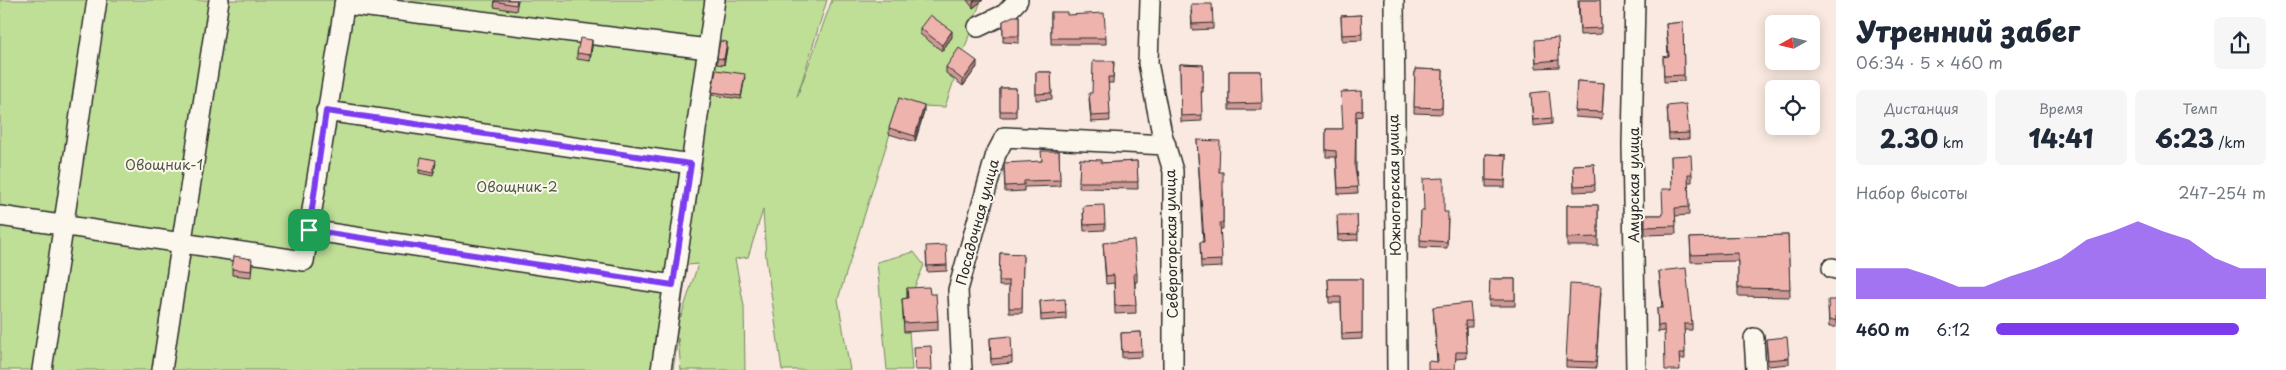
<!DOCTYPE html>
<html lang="ru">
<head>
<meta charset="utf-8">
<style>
  :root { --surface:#fff; --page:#f6f6f7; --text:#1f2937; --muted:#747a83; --accent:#7c3aed }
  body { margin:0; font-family:"Playpen Sans",sans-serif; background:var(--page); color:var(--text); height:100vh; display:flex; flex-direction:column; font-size:19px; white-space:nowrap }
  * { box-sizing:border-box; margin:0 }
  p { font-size:16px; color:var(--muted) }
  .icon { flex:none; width:28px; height:28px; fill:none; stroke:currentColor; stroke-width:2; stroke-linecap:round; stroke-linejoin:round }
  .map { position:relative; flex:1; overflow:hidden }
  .side { display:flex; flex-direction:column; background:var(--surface); width:450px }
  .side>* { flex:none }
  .needle { width:32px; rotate:262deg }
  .fabs { position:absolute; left:1765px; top:15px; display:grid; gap:10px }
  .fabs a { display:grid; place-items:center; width:55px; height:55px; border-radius:8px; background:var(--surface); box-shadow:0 2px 12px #0003; font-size:25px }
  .pin { position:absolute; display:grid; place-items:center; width:42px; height:42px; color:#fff; margin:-21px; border-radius:10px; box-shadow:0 2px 8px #0006 }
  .round { display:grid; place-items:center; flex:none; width:52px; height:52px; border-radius:8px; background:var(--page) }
  .summary { display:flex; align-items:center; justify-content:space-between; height:85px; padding:0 20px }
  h1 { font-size:28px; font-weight:800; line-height:38px }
  .figures { display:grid; grid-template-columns:repeat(3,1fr); gap:8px; height:85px; padding:5px 20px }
  .figures div { display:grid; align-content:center; border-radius:8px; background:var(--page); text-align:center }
  .figures b { font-size:25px; font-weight:800 }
  .figures small { font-size:14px; font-weight:400 }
  .figures p { font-size:14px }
  .chart { height:140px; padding:10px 20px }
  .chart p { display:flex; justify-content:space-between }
  .chart svg { width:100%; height:90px; margin-top:5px; fill:var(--accent); opacity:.7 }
  ul { padding:0 20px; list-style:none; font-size:16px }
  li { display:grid; grid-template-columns:80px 60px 1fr; align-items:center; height:38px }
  li i { height:12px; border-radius:6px; background:var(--accent) }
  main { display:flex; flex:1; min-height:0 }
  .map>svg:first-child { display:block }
  .green { fill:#bfdf97; stroke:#758561; fill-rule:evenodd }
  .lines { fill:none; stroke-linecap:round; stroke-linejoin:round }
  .minor-casing { stroke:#2b2b2b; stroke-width:22 }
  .minor { stroke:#fbf7ec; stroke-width:19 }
  .wall { fill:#ce9a96; stroke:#2b2b2b }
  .shaded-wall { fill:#a77d7a; stroke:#2b2b2b }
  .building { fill:#efb3ae; stroke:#2b2b2b }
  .route-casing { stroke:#fff; stroke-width:10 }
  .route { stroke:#7c3aed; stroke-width:6 }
  .labels { text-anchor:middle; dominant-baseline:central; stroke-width:4; stroke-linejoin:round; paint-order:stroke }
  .park-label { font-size:14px; fill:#505846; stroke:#fbf7ec }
  .street-label { font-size:14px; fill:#2b2b2b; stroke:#fbf7ec }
</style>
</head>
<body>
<main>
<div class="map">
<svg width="1836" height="370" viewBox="0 0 1836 370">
  <rect width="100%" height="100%" fill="#f9e9e0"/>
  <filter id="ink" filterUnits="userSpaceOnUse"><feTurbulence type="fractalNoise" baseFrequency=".02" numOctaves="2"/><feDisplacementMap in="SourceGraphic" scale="10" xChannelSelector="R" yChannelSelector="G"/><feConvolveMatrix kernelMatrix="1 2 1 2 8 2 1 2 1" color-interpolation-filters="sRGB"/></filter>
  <g filter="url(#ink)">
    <path class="green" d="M0,0h827l-30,97 35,-97h149l-36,107 -46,-2 -61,194 12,71h-68l-16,-112 -3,-48 -15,47 -13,2 9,47 1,64h-64l-3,-32 -5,32h-673zM698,264l-17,53h-1l7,-52z
      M914,252l10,13 -17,40 5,65h-25l-10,-108z"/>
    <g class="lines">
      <defs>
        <path id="minor" d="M1150,0l-2,63 14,71 11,37v199
          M1394,0l3,370
          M1635,0l-3,145 4,225
          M344,4l364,45
          M978,27l27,-13 13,-14
          M326,111l365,53
          M0,216l304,45 41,-261
          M309,230l364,55
          M1832,268l4,1
          M1754,338l2,32
          M42,370l55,-370
          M162,370l57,-370
          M661,370l54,-370
          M962,370l-4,-80 38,-136 9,-17 161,8"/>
      </defs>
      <use href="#minor" class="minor-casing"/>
      <use href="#minor" class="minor"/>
    </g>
    <path class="wall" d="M495,0h23l-2,11 -22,-4z
      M967,0h16l-10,8z
      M1578,0h22l1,34 -21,1z
      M1191,11l22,12v6l-21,1z
      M1051,12l16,3 39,23v6h-55z
      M1361,15l1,25 -20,1 -1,-25z
      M1019,16v27l-16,-1v-21z
      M1683,22l1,59 -20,1 -1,-25 5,-1 -2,-32z
      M920,28l32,9 -10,14 -22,-17z
      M592,46l-2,15 -13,-2v-6z
      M1535,46l24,14v7l-23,1z
      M727,48l-3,17 -7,-1v-6z
      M1114,61l-1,22h-5l2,38 -19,1 -2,-23 3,-6z
      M1180,64l23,1v27h-2l1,29 -21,1z
      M946,67h31l-14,19 -17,-13z
      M1415,69l28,1 -1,44 -28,-1z
      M1229,71h32l1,39h-33z
      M1036,72h15l1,27 -16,1z
      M745,77l-4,22 -29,-4v-3z
      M1577,81l27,2 -2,36 -27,-2z
      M1000,88h16v29h-16z
      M1362,91v25l-6,1v52l2,24 -20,1 -2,-37h-10v-28h17z
      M1531,93l21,25v6l-19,2z
      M1667,106l22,27v6l-20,1z
      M924,112l-9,30 -26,-8v-6z
      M1197,140l23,32 3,20v37h-3l2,38 -21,1 -1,-26h3z
      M1059,151l1,35 -36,1v4l-19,1 -1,-23 37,-8z
      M1486,154l20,1 -1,32h-19z
      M1671,156l21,18v8h-4l1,33 -14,1 1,18 -31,1v-20h18l9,-26z
      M1080,159l21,4 36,-2 1,28 -59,-1z
      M436,163l-3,13 -14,-3v-3z
      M1594,164l1,27 -21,1 -1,-27z
      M1567,205h31v41h-31z
      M1421,211l23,1 4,6 -1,30 -27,-1z
      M1083,212l22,12v6l-21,1z
      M1357,215l1,25 -20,1 -1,-19z
      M1788,235l2,62 -52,-1v-35l-47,1 -1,-24z
      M1103,243l34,31v8h-2l1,31 -21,1 -1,-31 -8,1z
      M926,253l21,12v6l-20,1z
      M1000,253l23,1 -1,59h-13v-27h-10z
      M252,265l-1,12 -19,-2v-6z
      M1659,271l33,53v6h-8l1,29h-6l-15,-28 -6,1 -1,-24h5z
      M1328,279h34v60l-20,1 -1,-37h-12z
      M1490,279h25v27h-26z
      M907,288l23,6 8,27v9l-34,2 -2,-33 5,-1z
      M1601,292l-5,76 -30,-1v-6z
      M1836,300v27h-7l-1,-20z
      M1040,301l26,12v6l-25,2z
      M1433,307l39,14v6h-6l1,31 -11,1 -19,3z
      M1141,332l1,25 -20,1 -1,-25z
      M990,338l22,19v6l-21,2z
      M1766,339l23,19v6l-21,2z"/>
    <path class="shaded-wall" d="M975,0h8l-10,8v-6z
      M952,31v6l-10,14v-6z
      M592,40v6l-2,15v-6z
      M727,42v6l-3,17v-6z
      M977,61v6l-14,19v-6z
      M924,106v6l-9,30v-6z"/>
    <path class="building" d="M495,0h22l-1,5 -22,-4z
      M1579,0h21l1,28 -21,1z
      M1191,4h21l1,19 -21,1z
      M1051,12h16v3l37,-2 2,25h-55z
      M930,15l22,16 -10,14 -22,-17z
      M1361,15l1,19 -20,1 -1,-19z
      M1013,16h6v20h-16v-15z
      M1683,22l1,53 -20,1 -1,-19 6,-1 -3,-32z
      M580,38l12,2 -2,15 -13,-2z
      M1558,38l1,22 -23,2 -1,-22z
      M720,41l7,1 -3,17 -7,-1z
      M959,48l18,13 -14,19 -17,-13z
      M1093,61h21l-1,16h-5l2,38 -19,1 -2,-23h3z
      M1180,64l23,1v21h-2l1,29 -21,1z
      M1415,69l28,1 -1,38 -28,-1z
      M716,70l29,4 -4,22 -29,-4z
      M1229,71h32l1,32 -33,1z
      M1036,72h15l1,21 -16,1z
      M1577,81l27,2 -2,29 -27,-1z
      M1000,88h16v23h-16z
      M1362,91v19l-6,1 -1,57 3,19 -20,1 -2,-37 -10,-1v-21h17l-2,-37z
      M1549,91l3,27 -19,2 -2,-27z
      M899,98l25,8 -9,30 -26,-8z
      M1686,104l3,29 -20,1 -2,-28z
      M1197,140l23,1 -1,31h4v51h-3l2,37 -21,1 -1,-19h4z
      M1041,151h18l1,29 -36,1v4l-19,1 -1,-23 38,-2z
      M1486,154l20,1 -1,26 -19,-1z
      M1691,155l1,19h-4l1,33 -14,1 1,18 -31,1v-12h18l-1,-26h10l-1,-33z
      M421,157l15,3 -3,13 -14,-3z
      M1080,159l21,1v3l36,-2 1,21h-59z
      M1594,164l1,21 -21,1 -1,-21z
      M1444,178v34h4l-1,30 -27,-2 1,-29h3l-1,-32z
      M1104,205l1,19 -21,1 -1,-19z
      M1567,205h31v32l-31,1z
      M1337,215h20l1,19 -20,1z
      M1788,235l2,54 -52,-1v-35l-47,2 -1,-17z
      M1134,240l3,34h-3l2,31 -21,1 -1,-31 -8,1 -3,-33z
      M946,245l1,20 -20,1 -1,-20z
      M1000,253l23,1 -1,54h-13v-27h-10z
      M234,256l18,3 -1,12 -19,-2z
      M1686,268l6,56h-8l1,29h-6l1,17h-15l-1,-45 -6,1 -1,-18h6l-4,-37z
      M1328,279h34v54l-20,1 -1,-37h-12z
      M1490,279h25v21h-26z
      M1570,284l31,2 -5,76 -30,-1z
      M929,287l1,7h6l2,27 -34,2 -2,-24 6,-1 -1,-10z
      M1065,299l1,14 -25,2 -1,-14z
      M1828,300h8v20l-7,1z
      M1470,303l2,18h-7l2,31h-11l-1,18h-27v-9l10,1 -5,-55z
      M1141,332l1,19 -20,1 -1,-19z
      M1011,336l1,21 -21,2 -1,-21z
      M1787,337l2,21 -21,2 -2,-21z
      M931,346l1,24h-17l-1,-23z"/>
  </g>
  <g class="lines" filter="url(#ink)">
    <defs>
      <path id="route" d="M326,111l365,53 -18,121 -364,-55z"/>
    </defs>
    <use href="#route" class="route-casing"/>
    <use href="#route" class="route"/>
  </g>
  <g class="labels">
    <g class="park-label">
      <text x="164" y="164">Овощник-1</text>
      <text x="517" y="186">Овощник-2</text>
    </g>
    <g class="street-label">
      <text transform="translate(1394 185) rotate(-91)">Южногорская улица</text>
      <text transform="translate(1633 185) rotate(-90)">Амурская улица</text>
      <text transform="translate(977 222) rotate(-75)">Посадочная улица</text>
      <text transform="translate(1171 244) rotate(-91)">Северогорская улица</text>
    </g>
  </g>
</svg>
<div class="fabs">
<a><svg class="needle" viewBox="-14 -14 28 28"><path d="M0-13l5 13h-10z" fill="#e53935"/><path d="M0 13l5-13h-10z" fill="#747a83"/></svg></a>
<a><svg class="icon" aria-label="locate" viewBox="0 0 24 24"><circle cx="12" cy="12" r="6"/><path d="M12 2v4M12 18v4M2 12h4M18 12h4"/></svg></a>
</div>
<div class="pin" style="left:309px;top:230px;background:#1e9e55"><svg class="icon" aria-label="arrive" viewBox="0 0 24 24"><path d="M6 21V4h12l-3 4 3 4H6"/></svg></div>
</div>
<section class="side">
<div class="summary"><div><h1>Утренний забег</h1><p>06:34 · 5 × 460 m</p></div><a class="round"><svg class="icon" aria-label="share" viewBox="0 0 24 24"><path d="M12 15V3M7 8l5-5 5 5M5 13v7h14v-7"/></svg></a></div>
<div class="figures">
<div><p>Дистанция</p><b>2.30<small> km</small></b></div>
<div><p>Время</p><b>14:41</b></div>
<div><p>Темп</p><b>6:23<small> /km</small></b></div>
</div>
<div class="chart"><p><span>Набор высоты</span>247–254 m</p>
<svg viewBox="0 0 160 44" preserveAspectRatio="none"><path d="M0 44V29L10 29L20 29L30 33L40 38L50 38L60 33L70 29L80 24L90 15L100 11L110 6L120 11L130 15L140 24L150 29L160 29V44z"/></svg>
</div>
<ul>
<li><b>460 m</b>6:12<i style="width:90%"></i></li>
</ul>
</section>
</main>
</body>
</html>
